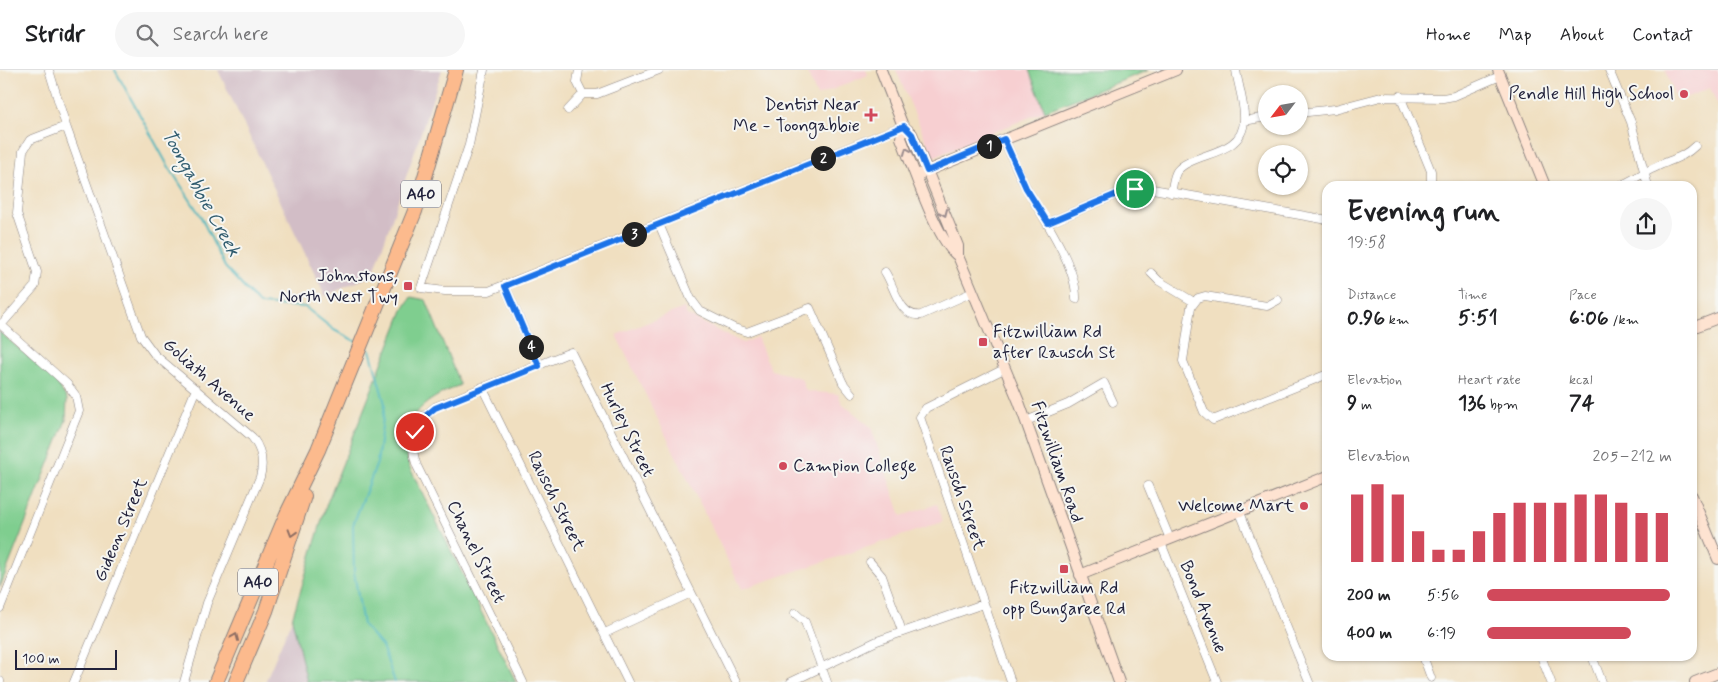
<!DOCTYPE html>
<html lang="en">
<head>
<meta charset="utf-8">
<style>
  :root { --surface:#fff; --page:#f6f6f6; --text:#202124; --muted:#757577; --line:#e0e0e0; --accent:#d1495b }
  body { margin:0; font-family:Mynerve,sans-serif; background:var(--page); color:var(--text); height:100vh; display:flex; flex-direction:column; font-size:19px; white-space:nowrap }
  * { box-sizing:border-box; margin:0 }
  p { font-size:16px; color:var(--muted) }
  .icon { flex:none; width:28px; height:28px; fill:none; stroke:currentColor; stroke-width:2; stroke-linecap:round; stroke-linejoin:round }
  .map { position:relative; flex:1; overflow:hidden }
  .panel { position:absolute; left:1322px; top:111px; width:375px; height:480px; display:flex; flex-direction:column; background:var(--surface); border-radius:15px; box-shadow:0 1px 4px #0004 }
  .panel>* { flex:none }
  .needle { width:32px; rotate:239deg }
  .controls { position:absolute; left:1258px; top:15px; display:grid; gap:10px }
  .controls a { display:grid; place-items:center; width:50px; height:50px; border-radius:50%; background:var(--surface); box-shadow:0 1px 4px #0004; font-size:25px }
  .scale { position:absolute; left:15px; bottom:12px; width:102px; box-sizing:border-box; padding-left:5px; border:2px solid #22223b; border-top:0; font-size:14px; line-height:18px; white-space:nowrap; color:#22223b; -webkit-text-stroke:4px #f6f6f2; paint-order:stroke }
  .pin { position:absolute; display:grid; place-items:center; width:42px; height:42px; color:#fff; margin:-21px; border:2px solid #fff; border-radius:50%; box-shadow:0 1px 5px #0007 }
  .km { position:absolute; width:25px; height:25px; margin:-12px; border-radius:50%; background:#222; color:#fff; font-size:14px; line-height:25px; text-align:center }
  .round { display:grid; place-items:center; flex:none; width:52px; height:52px; border-radius:26px; background:var(--page) }
  .headline { display:flex; align-items:center; justify-content:space-between; height:85px; padding:0 25px }
  h1 { font-size:28px; font-weight:700; line-height:38px }
  .stats { display:grid; grid-template-columns:repeat(3,1fr); gap:8px; height:85px; padding:5px 25px }
  .stats div { display:grid; align-content:center }
  .stats b { font-size:21px; font-weight:700 }
  .stats small { font-size:14px; font-weight:400 }
  .stats p { font-size:14px }
  .chart { height:140px; padding:10px 25px }
  .chart p { display:flex; justify-content:space-between }
  .chart svg { width:100%; height:90px; margin-top:5px; stroke:var(--accent); stroke-width:6 }
  ul { padding:0 25px; list-style:none; font-size:16px }
  li { display:grid; grid-template-columns:80px 60px 1fr; align-items:center; height:38px }
  li i { height:12px; border-radius:6px; background:var(--accent) }
  header { display:flex; align-items:center; gap:30px; box-sizing:border-box; height:70px; padding:0 25px; background:var(--surface); border-bottom:1px solid var(--line) }
  header strong { font-size:24px }
  nav { display:flex; gap:28px; margin-inline-start:auto; font-size:18px }
  .search { width:350px; height:45px; background:var(--page); display:flex; align-items:center; gap:12px; box-sizing:border-box; padding:0 18px; border-radius:28px; color:var(--muted); font-size:19px }
  .map>svg:first-child { display:block }
  .built { fill:#f7cfd1 }
  .industrial { fill:#d2bdc6 }
  .green { fill:#7fce8f; stroke:#507865 }
  .lines { fill:none; stroke-linecap:round; stroke-linejoin:round }
  .stream { stroke:#44b4bc; stroke-width:2 }
  .street-casing { stroke:#89807e; stroke-width:9 }
  .secondary-casing { stroke:#89807e; stroke-width:12 }
  .highway-casing { stroke:#89807e; stroke-width:16 }
  .street { stroke:#fff; stroke-width:8 }
  .secondary { stroke:#fee3d1; stroke-width:10 }
  .highway { stroke:#fcba8d; stroke-width:14 }
  .oneway { stroke:#9b8c8e }
  .oneway2 { stroke:#8f6e64 }
  .route-casing { stroke:#fff; stroke-width:10 }
  .route { stroke:#1a73e8; stroke-width:6 }
  .poi-dot { fill:#d1495b; stroke:#f6f6f2; stroke-width:2 }
  .labels { text-anchor:middle; dominant-baseline:central; stroke-width:4; stroke-linejoin:round; paint-order:stroke }
  .shield { fill:#f6f6f2; stroke:#626272; stroke-width:1 }
  .shield-label { font-size:16px; font-weight:bold; fill:#22223b }
  .poi-label { font-size:18px; fill:#22223b; stroke:#f6f6f2; text-anchor:end }
  .street-label { font-size:18px; fill:#22223b; stroke:#f6f6f2 }
  .water-label { font-size:19px; font-style:italic; fill:#305c6f; stroke:#f6f6f2 }
</style>
</head>
<body>
<header>
<strong>Stridr</strong>
<div class="search"><svg class="icon" aria-label="search" viewBox="0 0 24 24"><circle cx="10" cy="10" r="6"/><path d="M15 15l6 6"/></svg>Search here</div>
<nav><a>Home</a><a>Map</a><a>About</a><a>Contact</a></nav>
</header>
<div class="map">
<svg width="1718" height="612" viewBox="0 0 1718 612">
  <rect width="100%" height="100%" fill="#f6f6f2"/>
  <filter id="ink" filterUnits="userSpaceOnUse"><feTurbulence type="fractalNoise" baseFrequency=".02" numOctaves="2"/><feDisplacementMap in="SourceGraphic" scale="10" xChannelSelector="R" yChannelSelector="G"/><feConvolveMatrix kernelMatrix="1 2 1 2 8 2 1 2 1" color-interpolation-filters="sRGB"/></filter>
  <filter id="wash" filterUnits="userSpaceOnUse"><feTurbulence type="fractalNoise" baseFrequency=".0096" numOctaves="4" result="noise"/><feDisplacementMap in="SourceGraphic" scale="20" xChannelSelector="R" yChannelSelector="G"/><feGaussianBlur stdDeviation="1.12" result="paint"/><feColorMatrix in="noise" values="0 0 0 0 0 0 0 0 0 0 0 0 0 0 0 0 0 1.4 0 .05"/><feComposite in="paint" operator="in"/></filter>
  <g filter="url(#wash)">
    <rect width="100%" height="100%" fill="#f0dfc0"/>
    <path class="built" d="M806,0h60l2,5 -51,21z
      M896,0h133l16,41 -112,46z
      M1665,0h53v36l-8,-18 -33,13z
      M684,238l3,7 56,28 14,-6 14,33 30,8 5,13 32,3 4,9 29,24 30,89 36,-12 6,18 -201,67 -126,-254z"/>
    <path class="industrial" d="M218,0h224l-69,205 -48,21z
      M292,549l15,63h-42z"/>
    <path class="green" d="M1029,0h120l-104,41z
      M411,227l15,3 34,85c-40,17 -62,34 -51,81l107,216h-209l-15,-63 35,-116 76,-193z
      M0,262l55,48 12,19 -1,21 -66,167z"/>
    <g class="lines">
      <path class="stream" d="M115,0l52,94 33,51 25,52 34,37 46,3 29,23 23,12
        M365,277l5,3 15,54 -8,59 -24,62 1,47 9,53 19,21 13,36"/>
    </g>
  </g>
  <g filter="url(#ink)">
    <g class="lines">
      <defs>
        <path id="street" d="M49,0l17,56 75,210 14,19 97,82c10,13 12,25 8,40l-53,126 -23,79
          M484,0l-15,75 -48,143 24,3h44l414,-165
          M579,0l-2,12 6,12h14l62,-24
          M1609,0l22,52 17,64
          M1400,26l31,75v15
          M568,40l15,-16
          M1299,43l36,-4 46,-12 62,1 11,-2 46,-20
          M1244,51l22,-4
          M1004,69c8,17 14,35 23,50 16,29 50,77 49,110
          M1619,116c13,-5 23,-13 35,-18 15,-8 29,-10 41,-22
          M1171,123c2,-7 2,-16 6,-22 16,-20 66,-14 67,-51 1,-16 -6,-35 -8,-50
          M1048,153l76,-32 23,-3 181,32
          M659,154l32,75 9,12 34,17 13,4 63,-24 33,75 9,11
          M885,202c10,15 14,46 36,43l52,-23
          M1151,203l8,8 35,21
          M505,216l34,79
          M1278,230l-11,6 -62,-10 -7,2 -7,9 -8,54 21,51 9,8 115,-46
          M0,254l67,60 9,12 3,15 -79,197
          M1,255l34,-39 2,-14 -20,-59 6,-62 7,-11 36,-14
          M1004,299l-78,39 -6,9 91,265
          M482,317l146,295
          M1026,351l42,-17 36,-21 9,19
          M1148,416l22,53
          M1239,440l70,172
          M1161,473l56,139
          M870,492l12,14 20,55
          M795,543l10,9 22,60
          M605,563l86,-40
          M1423,586l8,22
          M1541,586l10,26
          M1592,586l10,26
          M0,611v1
          M74,612l122,-293
          M523,612l-106,-216c-9,-24 -2,-44 18,-59l136,-55 165,330
          M791,612l86,-41 106,-37"/>
        <path id="secondary" d="M881,0l22,56 9,8 46,112v10l61,146 100,280
          M1498,0l47,116
          M903,56l-2,12c11,26 36,104 57,118
          M917,105l259,-105
          M1692,258l26,-10
          M1692,426l26,63
          M1080,505l248,-99
          M1695,612l23,-9"/>
        <path id="highway" d="M216,612l70,-166 32,-66 97,-239 41,-141
          M236,612l30,-71 38,-115"/>
      </defs>
      <use href="#street" class="street-casing"/>
      <use href="#secondary" class="secondary-casing"/>
      <use href="#highway" class="highway-casing"/>
      <use href="#street" class="street"/>
      <use href="#secondary" class="secondary"/>
      <use href="#highway" class="highway"/>
    </g>
    <defs><path id="oneway-chevron" d="M-2-3.5L2.5 0L-2 3.5" fill="none" stroke-width="1.6" stroke-linecap="round" stroke-linejoin="round" transform="scale(1.25)"/></defs>
    <g class="oneway">
      <use href="#oneway-chevron" transform="translate(907 81) rotate(-113)"/>
      <use href="#oneway-chevron" transform="translate(944 143) rotate(67)"/>
    </g>
    <g class="oneway2">
      <use href="#oneway-chevron" transform="translate(292 463) rotate(107)"/>
      <use href="#oneway-chevron" transform="translate(235 567) rotate(-67)"/>
    </g>
  </g>
  <g class="lines" filter="url(#ink)">
    <defs>
      <path id="route" d="M415,362l8,-14 12,-10 104,-42 -34,-80 399,-160 8,8 15,37 77,-32 22,49 22,35 76,-32 11,-2"/>
    </defs>
    <use href="#route" class="route-casing"/>
    <use href="#route" class="route"/>
  </g>
  <g class="poi-dot">
    <circle cx="1684" cy="24" r="5"/>
    <path d="M868.5 37.5h5v5h5v5h-5v5h-5v-5h-5v-5h5z"/>
    <rect x="403" y="211" width="10" height="10" rx="2.5"/>
    <rect x="978" y="267" width="10" height="10" rx="2.5"/>
    <circle cx="783" cy="396" r="5"/>
    <circle cx="1304" cy="436" r="5"/>
    <rect x="1059" y="494" width="10" height="10" rx="2.5"/>
  </g>
  <g class="labels">
    <g class="shield">
      <rect x="401" y="110.5" width="40" height="27" rx="4"/>
      <rect x="238" y="498.5" width="40" height="27" rx="4"/>
    </g>
    <g class="shield-label">
      <text x="421" y="124">A40</text>
      <text x="258" y="512">A40</text>
    </g>
    <g class="poi-label">
      <text x="1674" y="24">Pendle Hill High School</text>
      <text x="860" y="35">Dentist Near<tspan x="860" dy="21">Me - Toongabbie</tspan></text>
      <text x="398" y="206">Johnstons,<tspan x="398" dy="21">North West Twy</tspan></text>
      <text x="993" y="262" text-anchor="start">Fitzwilliam Rd<tspan x="993" dy="21">after Rausch St</tspan></text>
      <text x="793" y="396" text-anchor="start">Campion College</text>
      <text x="1294" y="436">Welcome Mart</text>
      <text x="1064" y="518" text-anchor="middle">Fitzwilliam Rd<tspan x="1064" dy="21">opp Bungaree Rd</tspan></text>
    </g>
    <g class="street-label">
      <text transform="translate(209 310) rotate(41)">Goliath Avenue</text>
      <text transform="translate(627 360) rotate(64)">Hurley Street</text>
      <text transform="translate(1057 392) rotate(71)">Fitzwilliam Road</text>
      <text transform="translate(962 428) rotate(71)">Rausch Street</text>
      <text transform="translate(556 431) rotate(64)">Rausch Street</text>
      <text transform="translate(121 460) rotate(-67)">Gideon Street</text>
      <text transform="translate(476 482) rotate(64)">Chanel Street</text>
      <text transform="translate(1203 537) rotate(68)">Bond Avenue</text>
    </g>
    <g class="water-label">
      <text transform="translate(201 123) rotate(61)">Toongabbie Creek</text>
    </g>
  </g>
</svg>
<div class="controls">
<a><svg class="needle" viewBox="-14 -14 28 28"><path d="M0-13l5 13h-10z" fill="#e53935"/><path d="M0 13l5-13h-10z" fill="#757577"/></svg></a>
<a><svg class="icon" aria-label="locate" viewBox="0 0 24 24"><circle cx="12" cy="12" r="6"/><path d="M12 2v4M12 18v4M2 12h4M18 12h4"/></svg></a>
</div>
<div class="scale">100 m</div>
<div class="pin" style="left:1135px;top:119px;background:#1e9e55"><svg class="icon" aria-label="arrive" viewBox="0 0 24 24"><path d="M6 21V4h12l-3 4 3 4H6"/></svg></div>
<div class="pin" style="left:415px;top:362px;background:#d93025"><svg class="icon" aria-label="check" viewBox="0 0 24 24"><path d="M5 12l5 5 9-10"/></svg></div>
<b class="km" style="left:989px;top:76px">1</b>
<b class="km" style="left:823px;top:88px">2</b>
<b class="km" style="left:634px;top:164px">3</b>
<b class="km" style="left:531px;top:277px">4</b>
<section class="panel">
<div class="headline"><div><h1>Evening run</h1><p>19:58</p></div><a class="round"><svg class="icon" aria-label="share" viewBox="0 0 24 24"><path d="M12 15V3M7 8l5-5 5 5M5 13v7h14v-7"/></svg></a></div>
<div class="stats">
<div><p>Distance</p><b>0.96<small> km</small></b></div>
<div><p>Time</p><b>5:51</b></div>
<div><p>Pace</p><b>6:06<small> /km</small></b></div>
</div>
<div class="stats">
<div><p>Elevation</p><b>9<small> m</small></b></div>
<div><p>Heart rate</p><b>136<small> bpm</small></b></div>
<div><p>kcal</p><b>74</b></div>
</div>
<div class="chart"><p><span>Elevation</span>205–212 m</p>
<svg viewBox="0 0 160 44" preserveAspectRatio="none"><path d="M5 44V11M15 44V6M25 44V11M35 44V29M45 44V38M55 44V38M65 44V29M75 44V20M85 44V15M95 44V15M105 44V15M115 44V11M125 44V11M135 44V15M145 44V20M155 44V20"/></svg>
</div>
<ul>
<li><b>200 m</b>5:56<i style="width:99%"></i></li>
<li><b>400 m</b>6:19<i style="width:78%"></i></li>
</ul>
</section>
</div>
</body>
</html>
